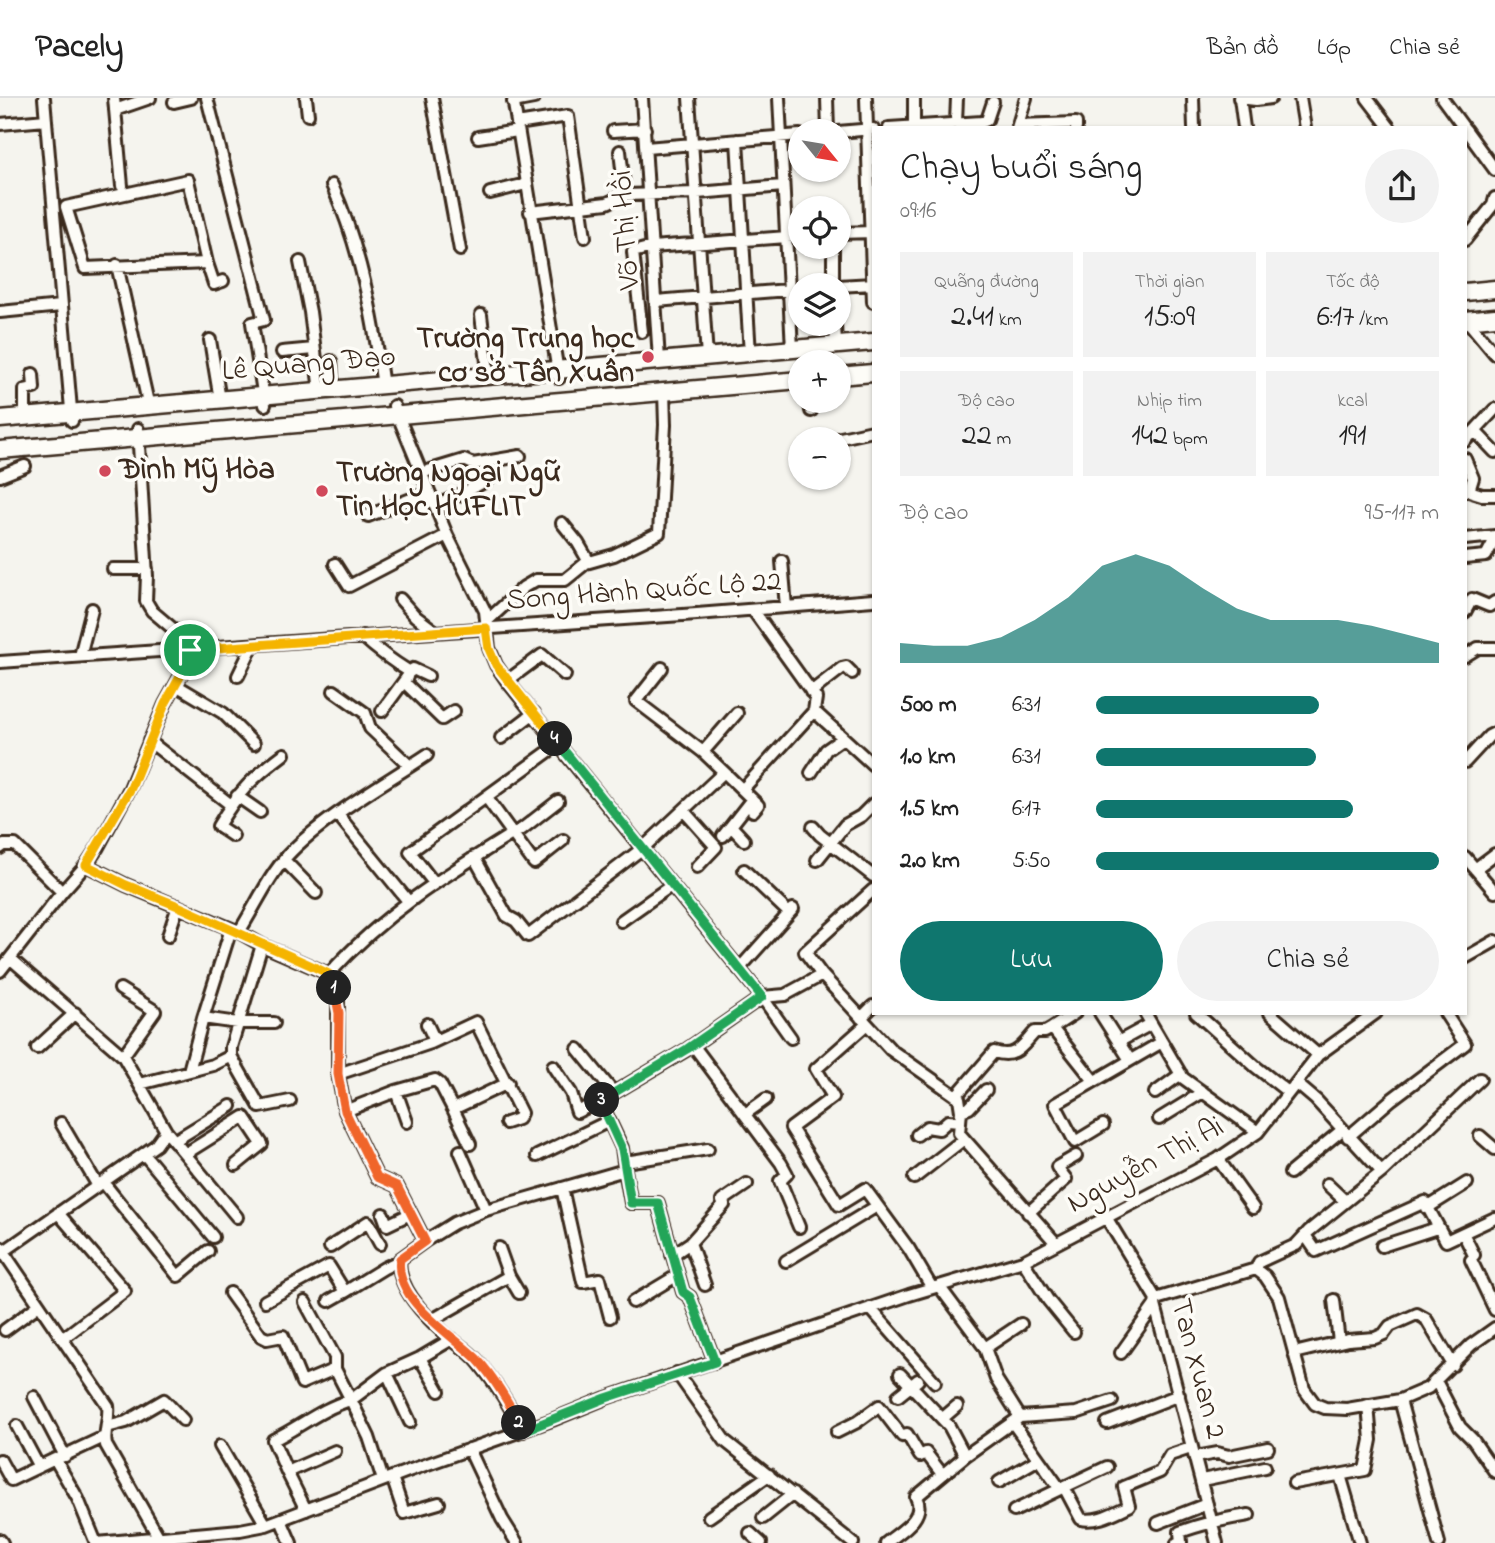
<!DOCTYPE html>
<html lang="vi">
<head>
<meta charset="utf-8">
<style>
  :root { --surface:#fff; --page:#f2f2f2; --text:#222; --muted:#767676; --line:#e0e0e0; --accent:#0f766e }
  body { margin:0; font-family:"Indie Flower",sans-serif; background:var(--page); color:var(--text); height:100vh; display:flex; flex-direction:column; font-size:26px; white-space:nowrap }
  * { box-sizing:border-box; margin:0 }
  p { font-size:23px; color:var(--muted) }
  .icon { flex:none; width:38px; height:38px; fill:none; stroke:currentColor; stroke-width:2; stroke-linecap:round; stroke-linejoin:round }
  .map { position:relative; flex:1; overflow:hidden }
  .sheet { position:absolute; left:872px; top:28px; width:595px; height:889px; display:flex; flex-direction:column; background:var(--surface); border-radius:0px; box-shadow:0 2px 5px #0004 }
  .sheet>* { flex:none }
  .needle { width:46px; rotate:120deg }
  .fabs { position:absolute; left:788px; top:21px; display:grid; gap:14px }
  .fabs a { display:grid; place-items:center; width:63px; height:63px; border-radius:50%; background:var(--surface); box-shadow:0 2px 5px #0004; font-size:35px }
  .pin { position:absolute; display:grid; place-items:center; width:60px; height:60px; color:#fff; margin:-30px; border:4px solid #fff; border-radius:50%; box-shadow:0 2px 7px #0007 }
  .km { position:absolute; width:35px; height:35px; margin:-18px; border-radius:50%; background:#222; color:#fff; font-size:19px; line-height:35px; text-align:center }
  .round { display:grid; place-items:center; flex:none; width:74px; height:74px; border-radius:37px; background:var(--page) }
  .headline { display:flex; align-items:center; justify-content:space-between; height:119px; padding:0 28px }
  h1 { font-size:38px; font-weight:600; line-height:52px }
  .metrics { display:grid; grid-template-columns:repeat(3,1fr); gap:10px; height:119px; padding:7px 28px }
  .metrics div { display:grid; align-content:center; border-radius:0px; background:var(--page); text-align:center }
  .metrics b { font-size:30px; font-weight:600 }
  .metrics small { font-size:19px; font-weight:400 }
  .metrics p { font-size:19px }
  .chart { height:196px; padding:14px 28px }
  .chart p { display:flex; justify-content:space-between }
  .chart svg { width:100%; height:126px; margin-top:7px; fill:var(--accent); opacity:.7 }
  .action { display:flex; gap:14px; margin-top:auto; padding:14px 28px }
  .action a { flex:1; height:80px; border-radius:42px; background:var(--accent); color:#fff; font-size:28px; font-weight:600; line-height:80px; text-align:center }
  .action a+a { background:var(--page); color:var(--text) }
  ul { padding:0 28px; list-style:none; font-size:23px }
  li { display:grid; grid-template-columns:112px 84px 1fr; align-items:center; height:52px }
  li i { height:18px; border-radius:9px; background:var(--accent) }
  header { display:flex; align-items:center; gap:42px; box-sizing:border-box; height:98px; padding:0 35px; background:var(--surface); border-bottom:2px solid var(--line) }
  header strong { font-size:33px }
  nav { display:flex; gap:38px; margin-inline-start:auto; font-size:24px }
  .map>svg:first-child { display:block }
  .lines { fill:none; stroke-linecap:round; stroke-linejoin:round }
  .minor-casing { stroke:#3b2a1e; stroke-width:16 }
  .highway-casing { stroke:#3b2a1e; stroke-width:21 }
  .minor { stroke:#fdfcf7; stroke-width:10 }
  .highway { stroke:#fdfcf7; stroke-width:16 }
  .split-1-casing { stroke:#fff; stroke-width:14 }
  .split-2-casing { stroke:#fff; stroke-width:14 }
  .split-3-casing { stroke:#fff; stroke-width:14 }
  .split-4-casing { stroke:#fff; stroke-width:14 }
  .split-5-casing { stroke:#fff; stroke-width:14 }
  .split-1 { stroke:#f5b400; stroke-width:9 }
  .split-2 { stroke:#f0652b; stroke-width:9 }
  .split-3 { stroke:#22a559; stroke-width:9 }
  .split-4 { stroke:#22a559; stroke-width:9 }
  .split-5 { stroke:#f5b400; stroke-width:9 }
  .poi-dot { fill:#d1495b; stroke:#fdfcf7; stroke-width:2.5 }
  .labels { text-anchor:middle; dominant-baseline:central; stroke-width:7; stroke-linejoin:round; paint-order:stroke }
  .street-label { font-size:30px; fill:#3b2a1e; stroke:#fdfcf7 }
  .poi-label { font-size:30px; font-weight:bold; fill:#3b2a1e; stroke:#fdfcf7; text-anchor:start }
</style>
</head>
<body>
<header>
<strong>Pacely</strong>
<nav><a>Bản đồ</a><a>Lớp</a><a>Chia sẻ</a></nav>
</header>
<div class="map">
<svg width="1495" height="1445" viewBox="0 0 1495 1445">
  <rect width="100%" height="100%" fill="#f5f4ee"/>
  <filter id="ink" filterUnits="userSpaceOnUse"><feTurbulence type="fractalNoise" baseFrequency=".0143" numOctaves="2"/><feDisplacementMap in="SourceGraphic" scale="14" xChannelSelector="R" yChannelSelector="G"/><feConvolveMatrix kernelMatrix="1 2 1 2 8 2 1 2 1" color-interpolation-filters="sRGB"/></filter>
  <g filter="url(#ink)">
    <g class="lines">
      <defs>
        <path id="minor" d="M44,0l28,323
          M114,0l8,88
          M207,0l56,218 1,4 -12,3 13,82
          M306,0l2,17
          M432,0l28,152
          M513,0l46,280
          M642,0l17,262
          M689,0l18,259
          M779,0l13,251
          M827,0l1,33
          M866,0l7,204
          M914,0v30
          M1193,0l1,30
          M1239,0l17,2 15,-2
          M1240,0l4,30
          M1300,0l5,30
          M1367,0l23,30
          M1442,0l22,30
          M174,4l17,-4
          M513,4l21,-4
          M115,12l35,-12
          M956,24l1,-24
          M0,26l46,-4
          M517,26l51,-8 17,121
          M1018,27l58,-2v5
          M889,30l93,-6 5,-2 6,-18
          M1017,30l9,-30
          M1465,31l30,41
          M613,33l32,-2
          M838,34l35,-3
          M478,39l40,-6
          M737,42l13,214
          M646,50l154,-13
          M620,53l5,44 72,-2 86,-7
          M332,87c29,64 41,132 51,201
          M490,95l36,-9
          M530,114l77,-9 18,-8
          M838,135l35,-1
          M1465,142l28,-35 2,-7
          M833,149v38
          M300,164l10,50 10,79
          M207,165l-122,5 -19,-61 122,-27 19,83 7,21 9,-3
          M117,167l32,142
          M838,188l35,-2
          M656,203l144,-12
          M0,214l61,-6
          M481,217l8,63
          M1465,220l30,36
          M835,226l1,21
          M642,234l-9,-80 19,-5 148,-11
          M210,242l10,60
          M282,254l32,-3
          M331,263l2,29
          M810,303l1,10
          M394,308l53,129 38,76 4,37 7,17 11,16 255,316 23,-2 37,-20 69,75 68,48 2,13 -2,22 96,109
          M25,318v-26l9,-2 -1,-14
          M1475,333l20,21
          M836,341l37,-8
          M1465,343l30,-32
          M1465,361l8,19 -4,13h-4
          M421,375l43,-13 9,4 47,-8
          M0,378l25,-10
          M1469,393l13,4h13
          M435,408l29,-13 25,-14
          M368,418l61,-24
          M562,425l16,20 11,19
          M1465,441l30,-3
          M1465,460l21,-2 9,-17
          M782,463l4,46
          M335,466l14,22 98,-51
          M113,471h34
          M400,501l15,17 21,16
          M753,512l63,88 -2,13 59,54
          M1465,514l7,-13 17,7 6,-4
          M487,523l37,-34 12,-7h29l21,-17 28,-8 45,-22 6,-108 -1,-34
          M362,538c15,14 30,25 48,36l3,-3 15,7
          M80,558l12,-47
          M1465,558l13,-8h17
          M0,564l697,-48 176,-14
          M662,570l-26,33 67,51 21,20
          M238,578l15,-31
          M507,583l35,-26 23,20
          M404,584l38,37 12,-8
          M176,587l47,28 31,31
          M334,593l31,22 5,15 40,38
          M811,594l31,-24 4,-1 6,6
          M382,613l25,-34
          M501,640l33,-25
          M149,643l82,64
          M703,654l34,-39
          M1465,664l24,-26 6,-3
          M811,675l15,-23 17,-12
          M743,691l71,-78
          M237,698l23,16
          M486,699l48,66 29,-23
          M684,713l32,36 -19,20
          M338,717l70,86
          M731,728l13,14
          M813,729l7,8 53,41
          M233,738l-15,-10c21,-35 34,-48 66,-72
          M723,738l29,-37
          M0,750l4,-3h11l47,47
          M474,759l33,59 9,5 12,15 42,-32
          M1465,759l30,35
          M284,762l32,33
          M817,762l28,-35 16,-9 12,-12
          M86,767l40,20 113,47 23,13 67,29 9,25v75l7,37 32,66 20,9 28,55 -25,18c-5,28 27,59 46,76 11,9 25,17 33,28 17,21 32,44 44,68
          M1475,771l20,-15
          M744,772l45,43
          M434,785l-24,-31 149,-108
          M575,802l68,-52 81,-76 34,33 -5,6
          M621,823l51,-36
          M239,834c16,-25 29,-55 49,-77 33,-36 97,-72 139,-100
          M168,838l10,-30
          M1465,860l30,-17
          M739,871l54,-60
          M0,873l62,-79 24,-27 12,-18 32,-59 35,-84 21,-38 4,-16 -12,-17 -26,-22 -6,-10 1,-25 -9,-147
          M329,876c54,-60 115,-98 183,-140l10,-5 36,-28
          M822,877l-17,-23 68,-62
          M120,891l35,22 -32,45
          M1075,915l-23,15 42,53
          M1100,915l30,47
          M1145,915l38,65 75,54
          M1196,915l60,54 32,25
          M1270,915l48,42
          M203,920l35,5h36
          M861,920l12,-12
          M427,926l8,17
          M867,926l-51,45 17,28 -42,31 48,77 26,-16 44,60 23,39
          M1118,944l33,-18
          M693,947l88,118 6,11 -7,7 19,46
          M37,950l38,-35
          M578,951l35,43
          M231,958l29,51 30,-6
          M553,968l18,27 6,19 23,-11
          M189,973l14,-53 28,-89
          M338,976l93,-31 45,-21 45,91 -3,6 -12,4
          M140,986l73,-19 18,-9v-9l31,-102
          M396,993l11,31
          M1155,995l26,-19
          M956,998l38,-44c22,7 27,-5 41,-20h10l7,-4
          M345,1013l51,-20 39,-11 5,4 13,25
          M961,1013l8,-3 17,-18
          M745,1016l21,-15
          M1159,1021l44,-27
          M61,1025l37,63
          M1103,1027l-28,17 -20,-38 107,-62
          M166,1033l71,86
          M917,1037l10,-8 12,2 9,-8 12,1
          M1480,1038l15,13
          M1348,1039l44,-38 73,-55 -20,-31
          M174,1043l57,-35
          M470,1046l-17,-35 55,-26
          M460,1053l26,59
          M144,1056l69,83
          M185,1056l59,-37 18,27 -26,21
          M537,1058l72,-35
          M1218,1061l35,49
          M625,1064l83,-13
          M625,1072l6,33h27l25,89 7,5 25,65
          M1382,1074l98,-93
          M1290,1075l52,-43
          M914,1080l50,-39
          M103,1084l75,94 30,-25
          M1327,1086l18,17
          M562,1090l21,94 17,-3 10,38
          M1427,1110l40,-25
          M58,1115l67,78 -63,48
          M1028,1115l38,-34 -9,-12 19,-11
          M383,1116l4,11 23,-11
          M1106,1119l50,82 -1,6 62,238
          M1463,1135l11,22
          M1305,1137l11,16 109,-49 21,39 49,-23
          M425,1143l29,-18 32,-13 139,-40 -3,-22 -22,-47 86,-51 76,-53 29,41
          M690,1145l15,42
          M1382,1148l55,-18
          M0,1149l108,159c2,14 -5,26 -2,39l52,91
          M330,1149l38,-25 12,22
          M0,1156l156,-109 10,-14 -43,-75 -112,-97
          M672,1157l18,-12 34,-38 -2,-4 25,-17
          M1471,1162l24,50
          M786,1163l91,-55
          M1023,1163l25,39 26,32
          M1256,1171l3,-7 37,-17 13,-14 73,-59 -66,-72 -20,-17
          M509,1178l10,17
          M939,1188l46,62 11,31 24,38 56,-4 36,-12
          M230,1195l31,43 6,3 16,-3 19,47 33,-14 16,31c-29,8 -51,27 -78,40l14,32 48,-21
          M1156,1201l100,-30 9,7 14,21 25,92 11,15 10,4 22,1 53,-9 28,-12 43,-43 24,-17
          M1334,1202l5,42
          M265,1203l64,-35 16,26 39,-24 15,-7
          M329,1203l16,-9
          M305,1204l30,55v12
          M633,1204l45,-27
          M870,1210l65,74
          M432,1222l77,-44 -10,-28
          M5,1232l34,-25
          M985,1250l36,-24
          M1121,1255l34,-48
          M1294,1255l54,-13 27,-2 9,-4 6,-8 27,-12 9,5 27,46
          M420,1260l19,33
          M387,1275l23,49
          M677,1275l48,68 128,102
          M900,1276l49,52 16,30
          M1436,1283l24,46 13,13 22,32
          M898,1298l20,-16
          M34,1299l31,59
          M1400,1302l39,143
          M943,1320l14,-12
          M1013,1325l47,66 47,-22
          M1107,1325l72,-28
          M17,1328l22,41
          M107,1329l19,-5 38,-22 19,20
          M837,1334l20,-10 22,-16 23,30 5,-2 13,22 6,-3 16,21
          M220,1348l46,79
          M469,1351l33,70 15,24
          M61,1359l43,-20
          M1195,1359l22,-4 12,3 39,-8
          M0,1362l11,20 44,-21 23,40 18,44
          M287,1374l19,38
          M1340,1377l20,68
          M392,1379l12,36 35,-10
          M383,1382l-14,-43 -18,-37 36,-27 33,-15 32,-19
          M1202,1382l63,-13
          M999,1384l38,-22
          M1294,1385l71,-13 6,-30 -3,-35
          M1064,1389l17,32c16,4 34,-7 48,-13l-5,-19 36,-15 10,-17 21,-7
          M1014,1413l46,-22
          M709,1419l60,-42
          M763,1420l30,-24
          M281,1422l10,23
          M1158,1425l49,-19
          M750,1435l11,10
          M0,1442l2,3
          M97,1445l143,-13 26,-5 142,-54 144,-51 54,-22 303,-103 114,-34 195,-102 40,-27 60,-77 58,-42
          M886,1445c13,-11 41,-25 30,-46l49,-41 55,-39
          M1177,1445l4,-1 -1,-10c23,-9 45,-13 69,-17"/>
        <path id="highway" d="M1465,194l30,-3
          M1465,222l30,-3
          M838,278l35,-3
          M0,321l873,-77
          M0,352l800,-70"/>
      </defs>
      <use href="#minor" class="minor-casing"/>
      <use href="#highway" class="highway-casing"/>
      <use href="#minor" class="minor"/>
      <use href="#highway" class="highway"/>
    </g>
  </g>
  <g class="lines" filter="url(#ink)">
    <defs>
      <path id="split-1" d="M190,552l-4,16 -21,38 -34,84 -45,77 40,20 52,21 132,59 19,9 5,14"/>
      <path id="split-2" d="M334,890l5,25 -1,61 7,37 32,66 20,9 28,55 -25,18c-7,41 53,76 77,100 15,16 33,45 42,64"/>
      <path id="split-3" d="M519,1325l4,8 83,-33 109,-36 -25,-65 -7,-5 -25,-89h-27l-9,-54 -22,-48 2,-1"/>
      <path id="split-4" d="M555,641l207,258 -75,52 -85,51"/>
      <path id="split-5" d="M190,552l296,-22 3,21 7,16 59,74"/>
    </defs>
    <use href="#split-1" class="split-1-casing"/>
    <use href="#split-2" class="split-2-casing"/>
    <use href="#split-3" class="split-3-casing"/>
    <use href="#split-4" class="split-4-casing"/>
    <use href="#split-5" class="split-5-casing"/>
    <use href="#split-1" class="split-1"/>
    <use href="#split-2" class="split-2"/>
    <use href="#split-3" class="split-3"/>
    <use href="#split-4" class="split-4"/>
    <use href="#split-5" class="split-5"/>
  </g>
  <g class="poi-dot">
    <circle cx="648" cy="259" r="7"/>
    <circle cx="105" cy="373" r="7"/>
    <circle cx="322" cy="393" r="7"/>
  </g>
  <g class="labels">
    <g class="street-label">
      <text transform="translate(627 132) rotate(-94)">Võ Thị Hồi</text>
      <text transform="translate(309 267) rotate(-5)">Lê Quang Đạo</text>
      <text transform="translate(644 494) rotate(-4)">Song Hành Quốc Lộ 22</text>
      <text transform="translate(1146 1068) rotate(-28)">Nguyễn Thị Ai</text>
      <text transform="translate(1197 1271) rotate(75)">Tan Xuan 2</text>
    </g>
    <g class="poi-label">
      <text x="634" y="242" text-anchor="end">Trường Trung học<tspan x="634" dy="34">cơ sở Tân Xuân</tspan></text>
      <text x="119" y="373">Đình Mỹ Hòa</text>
      <text x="336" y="376">Trường Ngoại Ngữ<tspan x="336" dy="34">Tin Học HUFLIT</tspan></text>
    </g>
  </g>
</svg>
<div class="fabs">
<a><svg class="needle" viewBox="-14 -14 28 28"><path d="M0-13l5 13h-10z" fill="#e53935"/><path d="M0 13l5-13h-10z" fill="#767676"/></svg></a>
<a><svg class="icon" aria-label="locate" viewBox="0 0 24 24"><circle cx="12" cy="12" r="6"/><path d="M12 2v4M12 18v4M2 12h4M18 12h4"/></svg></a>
<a><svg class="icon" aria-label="layers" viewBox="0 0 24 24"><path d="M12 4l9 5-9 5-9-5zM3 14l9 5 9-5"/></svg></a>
<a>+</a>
<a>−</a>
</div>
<div class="pin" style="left:190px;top:552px;background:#1e9e55"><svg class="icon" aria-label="arrive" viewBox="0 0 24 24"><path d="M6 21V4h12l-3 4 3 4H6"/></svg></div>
<b class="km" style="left:334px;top:890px">1</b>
<b class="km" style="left:519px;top:1325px">2</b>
<b class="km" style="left:602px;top:1002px">3</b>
<b class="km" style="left:555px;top:641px">4</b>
<section class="sheet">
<div class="headline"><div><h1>Chạy buổi sáng</h1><p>09:16</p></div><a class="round"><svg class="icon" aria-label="share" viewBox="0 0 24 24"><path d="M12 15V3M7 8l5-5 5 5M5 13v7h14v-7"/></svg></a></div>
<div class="metrics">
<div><p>Quãng đường</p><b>2.41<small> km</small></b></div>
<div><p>Thời gian</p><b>15:09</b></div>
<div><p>Tốc độ</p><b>6:17<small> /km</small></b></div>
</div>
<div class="metrics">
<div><p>Độ cao</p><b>22<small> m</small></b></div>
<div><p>Nhịp tim</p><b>142<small> bpm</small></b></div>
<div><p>kcal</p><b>191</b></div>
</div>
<div class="chart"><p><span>Độ cao</span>95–117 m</p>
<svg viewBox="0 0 160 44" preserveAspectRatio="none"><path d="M0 44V37L10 38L20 38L30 35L40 29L50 21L60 10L70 6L80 10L90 18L100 25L110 29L120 29L130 29L140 31L150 34L160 37V44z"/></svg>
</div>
<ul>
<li><b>500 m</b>6:31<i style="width:65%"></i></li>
<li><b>1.0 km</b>6:31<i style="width:64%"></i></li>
<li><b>1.5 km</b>6:17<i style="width:75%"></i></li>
<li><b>2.0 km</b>5:50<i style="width:100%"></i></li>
</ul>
<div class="action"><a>Lưu</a><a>Chia sẻ</a></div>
</section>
</div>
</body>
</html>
